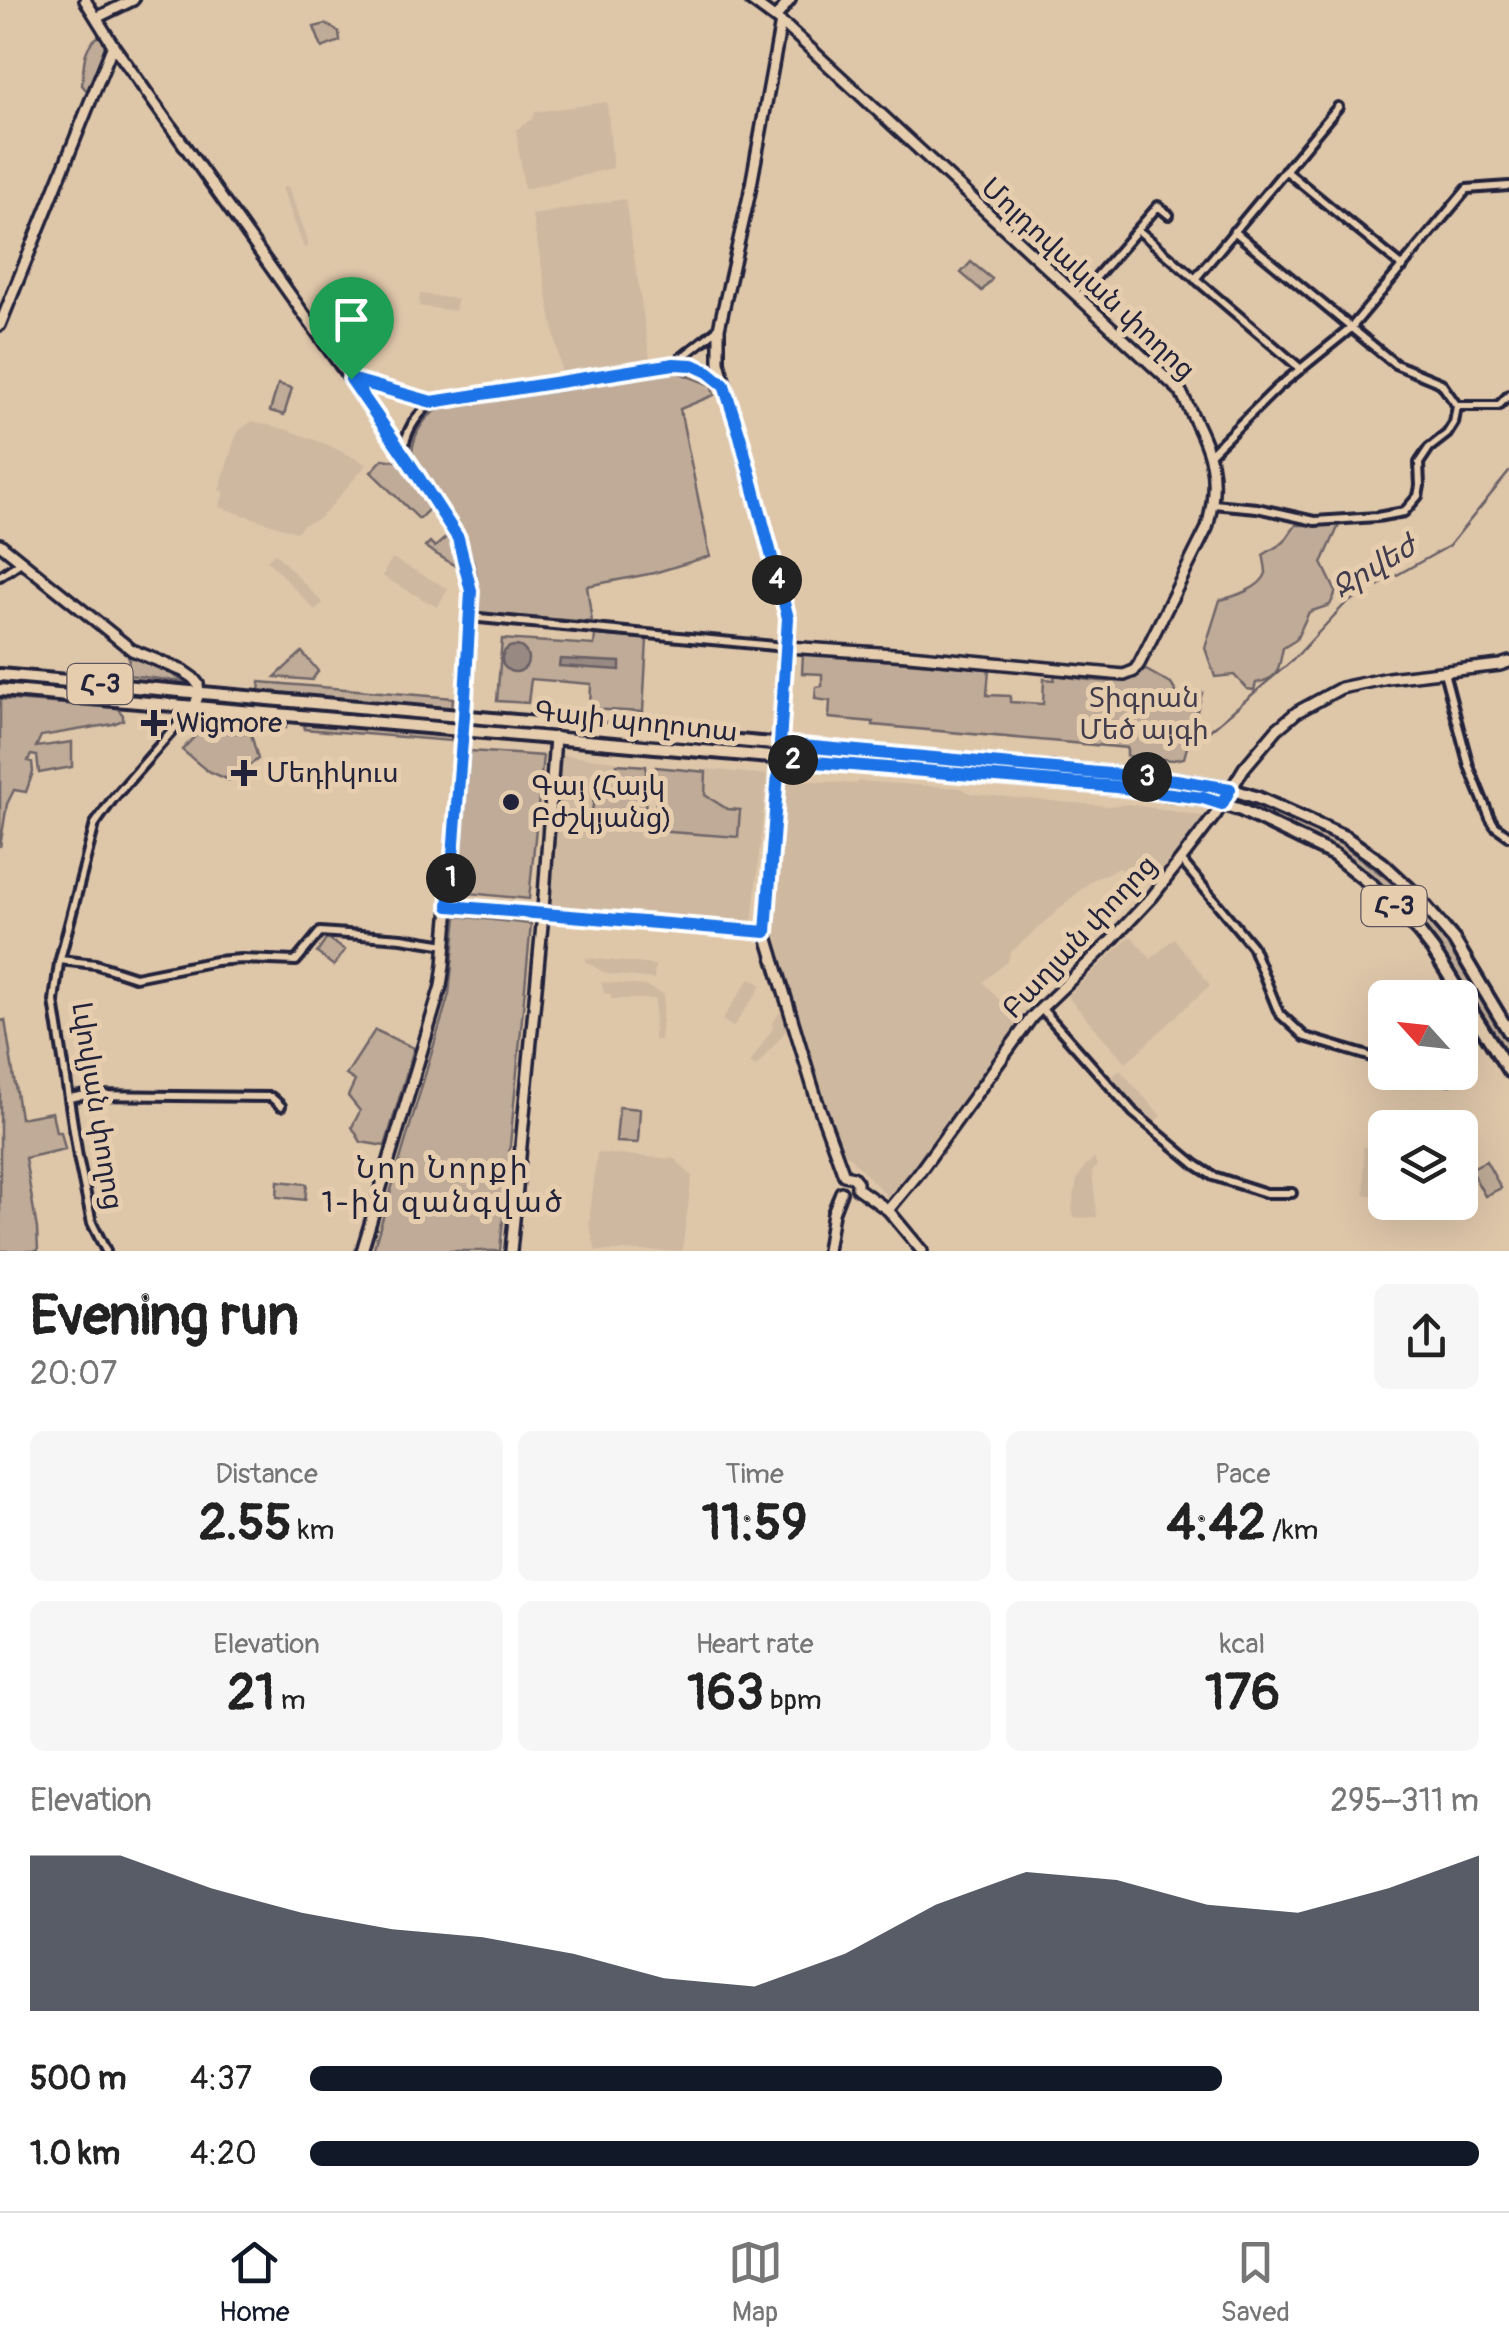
<!DOCTYPE html>
<html lang="en">
<head>
<meta charset="utf-8">
<style>
  :root { --surface:#fff; --page:#f6f6f6; --text:#222; --muted:#767676; --line:#e0e0e0; --accent:#111827 }
  body { margin:0; font-family:Pangolin,"Noto Sans Armenian",sans-serif; background:var(--page); color:var(--text); height:100vh; display:flex; flex-direction:column; font-size:38px; white-space:nowrap }
  * { box-sizing:border-box; margin:0 }
  p { font-size:32px; color:var(--muted) }
  .icon { flex:none; width:55px; height:55px; fill:none; stroke:currentColor; stroke-width:2; stroke-linecap:round; stroke-linejoin:round }
  .map { position:relative; height:1251px; overflow:hidden }
  .side { display:flex; flex-direction:column; background:var(--surface); flex:1 }
  .side>* { flex:none }
  .needle { width:65px; rotate:297deg }
  .controls { position:absolute; left:1368px; top:980px; display:grid; gap:20px }
  .controls a { display:grid; place-items:center; width:110px; height:110px; border-radius:15px; background:var(--surface); box-shadow:0 10px 40px #0002; font-size:50px }
  .pin { position:absolute; display:grid; place-items:center; width:85px; height:85px; color:#fff; margin:-102px -42px; border-radius:50% 50% 50% 0; rotate:-45deg; box-shadow:0 0 10px #0007 }
  .pin .icon { rotate:45deg }
  .km { position:absolute; width:50px; height:50px; margin:-25px; border-radius:50%; background:#222; color:#fff; font-size:28px; line-height:50px; text-align:center }
  .round { display:grid; place-items:center; flex:none; width:105px; height:105px; border-radius:15px; background:var(--page) }
  .headline { display:flex; align-items:center; justify-content:space-between; height:170px; padding:0 30px }
  h1 { font-size:55px; font-weight:700; line-height:75px }
  .figures { display:grid; grid-template-columns:repeat(3,1fr); gap:15px; height:170px; padding:10px 30px }
  .figures div { display:grid; align-content:center; border-radius:15px; background:var(--page); text-align:center }
  .figures b { font-size:50px; font-weight:700 }
  .figures small { font-size:28px; font-weight:400 }
  .figures p { font-size:28px }
  .chart { height:280px; padding:20px 30px }
  .chart p { display:flex; justify-content:space-between }
  .chart svg { width:100%; height:180px; margin-top:10px; fill:var(--accent); opacity:.7 }
  ul { padding:0 30px; list-style:none; font-size:32px }
  li { display:grid; grid-template-columns:160px 120px 1fr; align-items:center; height:75px }
  li i { height:25px; border-radius:12px; background:var(--accent) }
  .tab-bar { display:flex; justify-content:space-around; align-items:center; height:140px; border-top:2px solid var(--line); background:var(--surface); font-size:28px; color:var(--muted) }
  .tab-bar a { display:grid; justify-items:center; gap:5px }
  .tab-bar .selected { color:var(--accent) }
  .map>svg:first-child { display:block }
  .built { fill:#ceb8a0 }
  .green { fill:#bfab97; stroke:#706669; stroke-width:2.5 }
  .water { fill:#988982; stroke:#696066; stroke-width:2.5 }
  .lines { fill:none; stroke-linecap:round; stroke-linejoin:round }
  .stream { stroke:#696066; stroke-width:2.5 }
  .street-casing { stroke:#22223b; stroke-width:14 }
  .secondary-casing { stroke:#22223b; stroke-width:16 }
  .primary-casing { stroke:#22223b; stroke-width:18 }
  .street { stroke:#e6cdae; stroke-width:6 }
  .secondary { stroke:#e6cdae; stroke-width:9 }
  .primary { stroke:#e6cdae; stroke-width:10 }
  .route-casing { stroke:#fff; stroke-width:20 }
  .route { stroke:#1a73e8; stroke-width:12 }
  .poi-dot { fill:#22223b; stroke:#e6cdae; stroke-width:4 }
  .labels { text-anchor:middle; dominant-baseline:central; stroke-width:10; stroke-linejoin:round; paint-order:stroke }
  .shield { fill:#e6cdae; stroke:#5d555e; stroke-width:2.5 }
  .shield-label { font-size:25px; font-weight:bold; fill:#22223b }
  .street-label { font-size:28px; fill:#22223b; stroke:#e6cdae }
  .park-label { font-size:28px; fill:#413d4d; stroke:#e6cdae }
  .poi-label { font-size:28px; fill:#22223b; stroke:#e6cdae; text-anchor:start }
  .water-label { font-size:30px; font-style:italic; fill:#403c4d; stroke:#e6cdae }
  .neighbourhood-label { font-size:30px; letter-spacing:2.5px; fill:#22223b; stroke:#e6cdae }
</style>
</head>
<body>
<div class="map">
<svg width="1509" height="1251" viewBox="0 0 1509 1251">
  <rect width="100%" height="100%" fill="#dec6a9"/>
  <filter id="ink" filterUnits="userSpaceOnUse"><feTurbulence type="fractalNoise" baseFrequency=".01" numOctaves="2"/><feDisplacementMap in="SourceGraphic" scale="20" xChannelSelector="R" yChannelSelector="G"/><feConvolveMatrix kernelMatrix="1 2 1 2 8 2 1 2 1" color-interpolation-filters="sRGB"/></filter>
  <g filter="url(#ink)">
    <path class="built" d="M607,102l6,66 -89,21 -8,-59 16,-11 3,-7z
      M288,186l20,54v7l-4,1 -22,-60z
      M625,199l25,159 -88,17 -30,-160z
      M420,294l37,5 -2,12 -36,-5z
      M252,421l33,8 43,16 39,19 -40,47 -9,8 -15,6 -7,7 -77,-25 5,-15 -5,-2 16,-51 4,-8z
      M275,553l48,50 -8,7 -48,-50z
      M392,558l56,31 -11,18 -55,-31z
      M560,755l56,6 -1,31 -20,-2 -4,36 147,11 -11,-28 -23,-15 3,-25 60,6 -15,149 -200,-16 -1,-27z
      M785,779l71,5 2,-3 103,7 11,6 136,12 20,-2 81,13 -57,68 -33,-17 -27,12 -82,73 -2,8 -25,21 39,43 -122,165 -12,7 -52,-54 -67,-207 1,-9 5,-6z
      M1131,936l20,23 23,-21 36,47 -84,78 -59,-67z
      M586,958l69,7 -1,14 -47,-5 -21,-12z
      M750,978l12,7 -29,42 -11,-7z
      M601,982l44,4 19,8 -4,46h-6l1,-41h-44v-5l-7,-1z
      M781,1011l7,17 -32,39 -6,-4 23,-35 -1,-5z
      M1120,1070l41,46 -9,8 -41,-46z
      M1363,1147h8l3,48h-9z
      M597,1153l78,6 17,17 -10,75h-86l-7,-27z
      M1094,1158l3,7 -5,7 5,45 -23,1 -2,-10 5,-28 8,-14z"/>
    <path class="green" d="M326,24l13,8 1,9 -18,7 -8,-21z
      M99,36l5,5 1,8 -18,42 -5,-6c2,-18 0,-39 17,-49z
      M971,262l21,17 -10,12 -21,-18z
      M672,370l39,15 3,10 -34,14 30,147 -56,17 -67,13 5,36 -114,-8c7,-77 -40,-102 -66,-163 3,-19 12,-35 29,-43l118,-17z
      M278,384l14,4 -8,27 -14,-4z
      M383,459l19,3 29,45 -12,12 -48,-47z
      M1296,525h43l-17,38 14,29 -6,13 -21,7 -13,28 -13,8c-5,22 -3,30 -27,35l-2,7 -7,-1 -13,-14 -19,2 -10,-29 15,-48c13,-3 42,-12 46,-27 0,-3 -2,-16 -3,-18l21,-13z
      M449,535l10,28 -5,2 -29,-18 5,-5 5,5z
      M595,635l52,4 -4,73 -53,-3 1,-25 -60,-5 -3,24 -31,-2 5,-62 92,6z
      M302,652l16,19 -6,9 -37,-3z
      M803,653l186,16 -2,26 23,1v6l33,2 1,-25 10,1 1,-5c32,4 63,14 91,-5l25,14 8,13 23,-4 -18,65 -11,2 -46,-4v-8l-254,-23v-3l-44,-4 1,-17 -15,-2 1,-12 6,-1v-12l-20,-1z
      M129,655c16,8 44,17 55,27l-56,-7z
      M260,682l193,16 -1,10 -193,-16z
      M0,699l117,9 6,7v5l-10,4 -72,12 -5,11 36,-5v25l-33,6 -2,-17 -6,-1 -3,6 4,1 1,10 -7,20 -12,-2 -7,14 -7,43z
      M221,714l66,5 -1,9 -65,-5z
      M305,721l147,11 -1,9 -147,-12z
      M201,730l50,4 7,25 -29,21 -23,-10 -24,-20z
      M470,751l73,5 -14,143 -71,-7z
      M617,764l29,2 -1,63 -55,-3 5,-36 20,2z
      M656,767l50,5 -1,23 22,14 13,1 -2,27 -82,-6z
      M1242,798l90,39 62,47 46,48 20,26 49,86v13c-47,-79 -99,-161 -178,-210 -28,-18 -61,-29 -91,-43z
      M457,916l74,8 -31,327h-127l76,-257z
      M327,938l18,12 -11,16 -17,-13z
      M5,1020l15,98 32,-6 4,20h5l4,17 -40,9 12,71 1,22h-38v-230z
      M375,1030l39,18 -29,98 -24,-4 -9,-15 8,-16 -12,-15 7,-15 -9,-6z
      M619,1107l21,2 -2,34 -22,-1z
      M1486,1161l15,27 -16,8 -15,-27z
      M278,1181l29,3 -2,16 -28,-3z"/>
    <path class="water" d="M502 659a13 13 0 1 1 26 0a13 13 0 1 1-26 0Z
      M560,659l60,3v8l-61,-4z"/>
    <g class="lines">
      <path class="stream" d="M1208,732l85,-72 52,-56 104,-58 60,-74"/>
      <defs>
        <path id="street" d="M1285,170l118,97
          M1138,230l163,139
          M1195,279l143,-172
          M1079,297l79,-91 11,9
          M675,363l44,-35
          M352,379l80,23 242,-38c20,1 32,7 49,20
          M1457,406h41l11,-11
          M403,452c3,-21 12,-35 28,-49
          M1211,453l66,-65 73,-59 117,-140 42,-3
          M1213,504l44,4 58,13 62,-4 27,-5 14,-16 2,-10 -1,-23 10,-15 18,-14 7,-11 3,-17 -16,-23 -46,-19 -161,-133
          M0,576l21,-14
          M469,617l316,30
          M1444,672l25,94 21,52 5,8 14,10
          M1181,860l71,86 27,67 26,24 80,24
          M449,906l317,27
          M60,960l35,4 40,13 81,-16 25,-2 55,2 24,-29 82,6 44,7
          M1041,1008l93,105 62,52 17,11 53,17h26
          M1413,1072l37,7
          M69,1098l17,-3 185,2 10,9
          M106,1251l-14,-28 -14,-66 -24,-156 5,-38 36,-139 17,-24 82,-94"/>
        <path id="secondary" d="M85,0l28,45 295,416 50,77 13,53 -9,161 -18,213 -3,21 -79,265
          M750,0l38,28 393,364c26,54 42,75 26,136l-68,136 -5,7 -10,4 -215,-20 -122,-8
          M98,17l35,-17
          M776,17l14,-17
          M781,22l-32,174 -30,132v34l69,256 -22,315 51,168 27,74
          M0,325l113,-280
          M0,544l132,106 51,21 10,7 5,6 1,9 -4,12
          M844,1175l9,2 4,5v6l31,22 34,41
          M888,1210l30,-36 114,-157 76,-73 44,-47 64,-83 28,-46 33,-39 20,-17 44,-24 47,-10 112,-13 9,-3
          M511,1251l31,-326 13,-188
          M827,1251l6,-38 8,-21"/>
        <path id="primary" d="M0,675l1176,105 54,9 28,9 87,39 37,26 30,28 42,49 55,92
          M0,690l1116,97 87,11 38,12 93,45 39,31 46,46 14,18 76,121"/>
      </defs>
      <use href="#street" class="street-casing"/>
      <use href="#secondary" class="secondary-casing"/>
      <use href="#primary" class="primary-casing"/>
      <use href="#street" class="street"/>
      <use href="#secondary" class="secondary"/>
      <use href="#primary" class="primary"/>
    </g>
  </g>
  <g class="lines" filter="url(#ink)">
    <defs>
      <path id="route" d="M674,364l19,1 15,7 16,13 16,51 48,182 -8,126 396,36 54,9 -8,15 -19,-6 -87,-11 -337,-28 -13,173 -317,-26 15,-190 7,-125 -13,-53 -50,-77 -57,-82 81,23z"/>
    </defs>
    <use href="#route" class="route-casing"/>
    <use href="#route" class="route"/>
  </g>
  <g class="poi-dot">
    <path d="M149 708h10v10h10v10h-10v10h-10v-10h-10v-10h10z"/>
    <path d="M239 758h10v10h10v10h-10v10h-10v-10h-10v-10h10z"/>
    <circle cx="511" cy="802" r="10"/>
  </g>
  <g class="labels">
    <g class="shield">
      <rect x="67.5" y="664" width="65" height="40" rx="8"/>
      <rect x="1361.5" y="886" width="65" height="40" rx="8"/>
    </g>
    <g class="shield-label">
      <text x="100" y="684">Հ-3</text>
      <text x="1394" y="906">Հ-3</text>
    </g>
    <g class="street-label">
      <text transform="translate(1088 279) rotate(43)">Մոլդովական փողոց</text>
      <text transform="translate(636 722) rotate(6)">Գայի պողոտա</text>
      <text transform="translate(1080 937) rotate(-47)">Բաղյան փողոց</text>
      <text transform="translate(97 1106) rotate(81)">Լվովյան փողոց</text>
    </g>
    <g class="park-label">
      <text x="1144" y="698">Տիգրան<tspan x="1144" dy="32">Մեծ այգի</tspan></text>
    </g>
    <g class="poi-label">
      <text x="176" y="723">Wigmore</text>
      <text x="266" y="773">Մեդիկուս</text>
      <text x="531" y="786">Գայ (Հայկ<tspan x="531" dy="32">Բժշկյանց)</tspan></text>
    </g>
    <g class="water-label">
      <text transform="translate(1374 567) rotate(-31)">Ջրվեժ</text>
    </g>
    <g class="neighbourhood-label">
      <text x="443" y="1168">Նոր Նորքի<tspan x="443" dy="34">1-ին զանգված</tspan></text>
    </g>
  </g>
</svg>
<div class="controls">
<a><svg class="needle" viewBox="-14 -14 28 28"><path d="M0-13l5 13h-10z" fill="#e53935"/><path d="M0 13l5-13h-10z" fill="#767676"/></svg></a>
<a><svg class="icon" aria-label="layers" viewBox="0 0 24 24"><path d="M12 4l9 5-9 5-9-5zM3 14l9 5 9-5"/></svg></a>
</div>
<div class="pin" style="left:351px;top:379px;background:#1e9e55"><svg class="icon" aria-label="arrive" viewBox="0 0 24 24"><path d="M6 21V4h12l-3 4 3 4H6"/></svg></div>
<b class="km" style="left:451px;top:878px">1</b>
<b class="km" style="left:793px;top:760px">2</b>
<b class="km" style="left:1147px;top:777px">3</b>
<b class="km" style="left:777px;top:580px">4</b>
</div>
<section class="side">
<div class="headline"><div><h1>Evening run</h1><p>20:07</p></div><a class="round"><svg class="icon" aria-label="share" viewBox="0 0 24 24"><path d="M12 15V3M7 8l5-5 5 5M5 13v7h14v-7"/></svg></a></div>
<div class="figures">
<div><p>Distance</p><b>2.55<small> km</small></b></div>
<div><p>Time</p><b>11:59</b></div>
<div><p>Pace</p><b>4:42<small> /km</small></b></div>
</div>
<div class="figures">
<div><p>Elevation</p><b>21<small> m</small></b></div>
<div><p>Heart rate</p><b>163<small> bpm</small></b></div>
<div><p>kcal</p><b>176</b></div>
</div>
<div class="chart"><p><span>Elevation</span>295–311 m</p>
<svg viewBox="0 0 160 44" preserveAspectRatio="none"><path d="M0 44V6L10 6L20 14L30 20L40 24L50 26L60 30L70 36L80 38L90 30L100 18L110 10L120 12L130 18L140 20L150 14L160 6V44z"/></svg>
</div>
<ul>
<li><b>500 m</b>4:37<i style="width:78%"></i></li>
<li><b>1.0 km</b>4:20<i style="width:100%"></i></li>
</ul>
</section>
<nav class="tab-bar">
<a class="selected"><svg class="icon" aria-label="home" viewBox="0 0 24 24"><path d="M3 11l9-7 9 7M6 9v11h12V9"/></svg>Home</a>
<a><svg class="icon" aria-label="map" viewBox="0 0 24 24"><path d="M3 6l6-2 6 2 6-2v14l-6 2-6-2-6 2zM9 4v14M15 6v14"/></svg>Map</a>
<a><svg class="icon" aria-label="saved" viewBox="0 0 24 24"><path d="M7 4h10v16l-5-4-5 4z"/></svg>Saved</a>
</nav>
</body>
</html>
